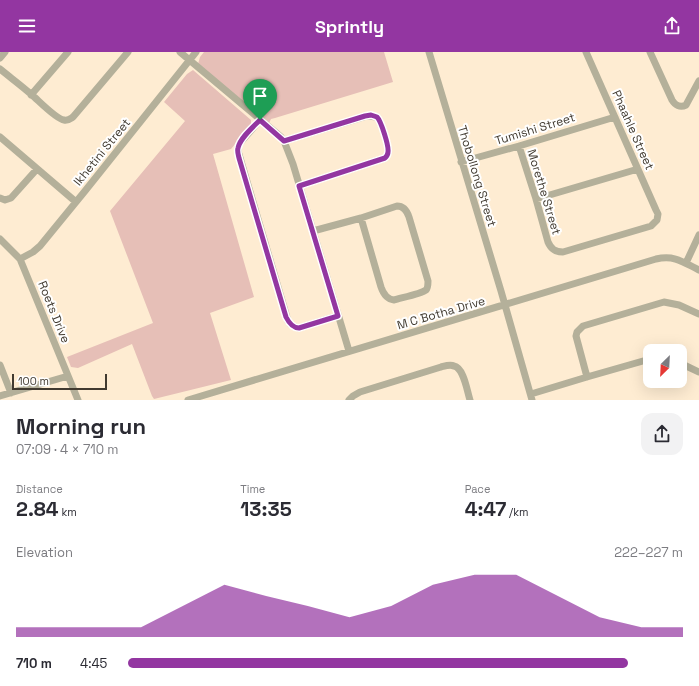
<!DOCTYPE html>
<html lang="en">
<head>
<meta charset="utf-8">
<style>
  :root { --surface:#fff; --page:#f2f2f3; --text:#2b2b33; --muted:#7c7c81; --accent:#9336a1 }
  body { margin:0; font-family:"Space Grotesk",sans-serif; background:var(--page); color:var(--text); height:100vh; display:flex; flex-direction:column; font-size:15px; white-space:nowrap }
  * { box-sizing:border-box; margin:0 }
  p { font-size:13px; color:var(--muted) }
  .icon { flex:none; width:22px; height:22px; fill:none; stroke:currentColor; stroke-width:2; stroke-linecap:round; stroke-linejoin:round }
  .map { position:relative; height:348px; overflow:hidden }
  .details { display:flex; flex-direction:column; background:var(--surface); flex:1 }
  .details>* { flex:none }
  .needle { width:26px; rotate:204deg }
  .tools { position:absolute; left:643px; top:292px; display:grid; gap:8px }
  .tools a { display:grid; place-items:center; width:44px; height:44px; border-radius:8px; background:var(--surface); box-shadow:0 4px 16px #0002; font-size:20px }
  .scale { position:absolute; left:12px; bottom:10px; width:95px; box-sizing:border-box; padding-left:4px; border:2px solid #413a30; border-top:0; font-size:11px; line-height:14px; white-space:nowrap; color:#413a30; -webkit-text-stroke:3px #fff; paint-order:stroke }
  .pin { position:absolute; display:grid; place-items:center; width:34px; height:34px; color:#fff; margin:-41px -17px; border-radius:50% 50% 50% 0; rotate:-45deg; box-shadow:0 0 4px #0007 }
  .pin .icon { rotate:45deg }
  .round { display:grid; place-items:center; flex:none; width:42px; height:42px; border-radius:12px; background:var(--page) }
  .summary { display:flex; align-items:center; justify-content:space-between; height:68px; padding:0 16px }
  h1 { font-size:22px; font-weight:600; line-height:30px }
  .figures { display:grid; grid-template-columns:repeat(3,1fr); gap:6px; height:68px; padding:4px 16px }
  .figures div { display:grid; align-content:center }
  .figures b { font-size:20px; font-weight:600 }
  .figures small { font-size:11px; font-weight:400 }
  .figures p { font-size:11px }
  .chart { height:112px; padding:8px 16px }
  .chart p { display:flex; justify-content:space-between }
  .chart svg { width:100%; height:72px; margin-top:4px; fill:var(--accent); opacity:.7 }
  ul { padding:0 16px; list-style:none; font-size:13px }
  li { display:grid; grid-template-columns:64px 48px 1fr; align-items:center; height:30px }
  li i { height:10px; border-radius:5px; background:var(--accent) }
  header { display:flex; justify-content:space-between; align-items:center; height:52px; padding:0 16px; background:var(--accent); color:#fff; font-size:18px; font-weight:600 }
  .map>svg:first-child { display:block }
  .green { fill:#e6bfb7 }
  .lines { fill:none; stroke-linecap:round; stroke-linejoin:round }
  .minor { stroke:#b4b09a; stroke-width:7 }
  .route-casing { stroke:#fff; stroke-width:8 }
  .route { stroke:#9336a1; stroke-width:5 }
  .labels { text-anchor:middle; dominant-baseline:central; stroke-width:4; stroke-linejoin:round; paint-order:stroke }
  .street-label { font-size:12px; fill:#413a30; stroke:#fff }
</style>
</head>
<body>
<header><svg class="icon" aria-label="menu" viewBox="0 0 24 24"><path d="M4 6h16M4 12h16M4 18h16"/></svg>Sprintly<svg class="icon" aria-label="share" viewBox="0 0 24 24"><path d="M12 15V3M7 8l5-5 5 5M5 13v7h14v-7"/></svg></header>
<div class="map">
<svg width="699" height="348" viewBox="0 0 699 348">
  <rect width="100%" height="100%" fill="#feecd2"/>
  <path class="green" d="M204,0h180l9,30 -118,36 -4,1 -3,6 -70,-61 2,-7z
    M193,18l58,50v5l-20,24 -18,5 41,143 -44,16 21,67 -77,19 -2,-3 -20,-52 -54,24 -7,-1 -4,-10 86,-34 -43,-112 75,-90 -21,-19 23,-28z"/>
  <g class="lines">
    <path class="minor" d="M180,0l101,85 3,4 9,23 56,187
      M429,0l72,239 31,109
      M650,0l22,48c3,5 8,8 14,5l13,-24
      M0,6l5,-6
      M0,17c11,9 22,17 32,26 7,6 24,24 32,25 4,1 6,-1 9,-3l55,-65
      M31,43l37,-43
      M260,68l-20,23 -2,4v4l50,170c2,4 6,6 11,7l38,-12
      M0,85l76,65
      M284,89l83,-25 10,1c4,4 12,29 11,35 0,3 -1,4 -3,6l-86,28
      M519,94l17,53 12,43c3,7 7,10 15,10l88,-26 6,-6 1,-6 -2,-4 -70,-158
      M461,110l58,-16 96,-29
      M0,146l5,2 6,-2 26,-29
      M536,147l102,-30
      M313,179l48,-13 36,-12c7,0 10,5 12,11l19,64c0,3 0,7 -2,9 -5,4 -26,8 -32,10 -8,-1 -11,-7 -13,-13l-20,-69
      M0,187l20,20 58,141
      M20,207l13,-7 7,-6 45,-55 111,-139
      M686,211l13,-28
      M680,311l19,9
      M0,313l11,28
      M587,325l-11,-41 1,-4 6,-6 81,-24 15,3 20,9
      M531,342l56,-17 63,-18
      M0,344l68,-20
      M188,348l468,-141c19,-4 27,3 43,11
      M349,348l4,-4 7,-4 81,-25c4,-1 9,-3 13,-1 10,2 13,25 16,34"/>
  </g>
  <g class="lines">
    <defs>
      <path id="route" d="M371,63l6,2c4,4 12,29 11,35 0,3 -1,4 -3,6l-86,28 39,130 -39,12c-6,0 -10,-5 -13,-11l-47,-159c-1,-4 -2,-7 -1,-10 2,-10 15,-21 22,-28l24,21 81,-25z"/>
    </defs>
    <use href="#route" class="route-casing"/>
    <use href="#route" class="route"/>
  </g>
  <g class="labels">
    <g class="street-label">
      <text transform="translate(535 77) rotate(-17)">Tumishi Street</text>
      <text transform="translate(633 78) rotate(66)">Phaahle Street</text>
      <text transform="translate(102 100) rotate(-51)">Ikhetini Street</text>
      <text transform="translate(477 124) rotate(73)">Thobollong Street</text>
      <text transform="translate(544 140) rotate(73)">Morethe Street</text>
      <text transform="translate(54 260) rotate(68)">Roets Drive</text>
      <text transform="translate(441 261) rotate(-16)">M C Botha Drive</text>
    </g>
  </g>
</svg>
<div class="tools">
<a><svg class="needle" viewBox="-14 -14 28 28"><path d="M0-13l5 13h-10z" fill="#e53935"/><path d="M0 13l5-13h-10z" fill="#7c7c81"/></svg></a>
</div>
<div class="scale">100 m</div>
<div class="pin" style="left:260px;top:68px;background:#1e9e55"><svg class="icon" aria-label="arrive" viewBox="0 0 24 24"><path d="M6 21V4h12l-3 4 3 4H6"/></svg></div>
</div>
<section class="details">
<div class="summary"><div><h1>Morning run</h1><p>07:09 · 4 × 710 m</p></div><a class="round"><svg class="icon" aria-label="share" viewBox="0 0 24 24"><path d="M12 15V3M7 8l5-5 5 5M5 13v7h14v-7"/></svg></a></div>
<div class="figures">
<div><p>Distance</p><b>2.84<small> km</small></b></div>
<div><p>Time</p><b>13:35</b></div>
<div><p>Pace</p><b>4:47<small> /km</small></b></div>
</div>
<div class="chart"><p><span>Elevation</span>222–227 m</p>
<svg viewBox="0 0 160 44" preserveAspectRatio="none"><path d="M0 44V38L10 38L20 38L30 38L40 25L50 12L60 19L70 25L80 32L90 25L100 12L110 6L120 6L130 19L140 32L150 38L160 38V44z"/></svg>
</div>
<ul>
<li><b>710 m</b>4:45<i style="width:90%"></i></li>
</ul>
</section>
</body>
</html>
